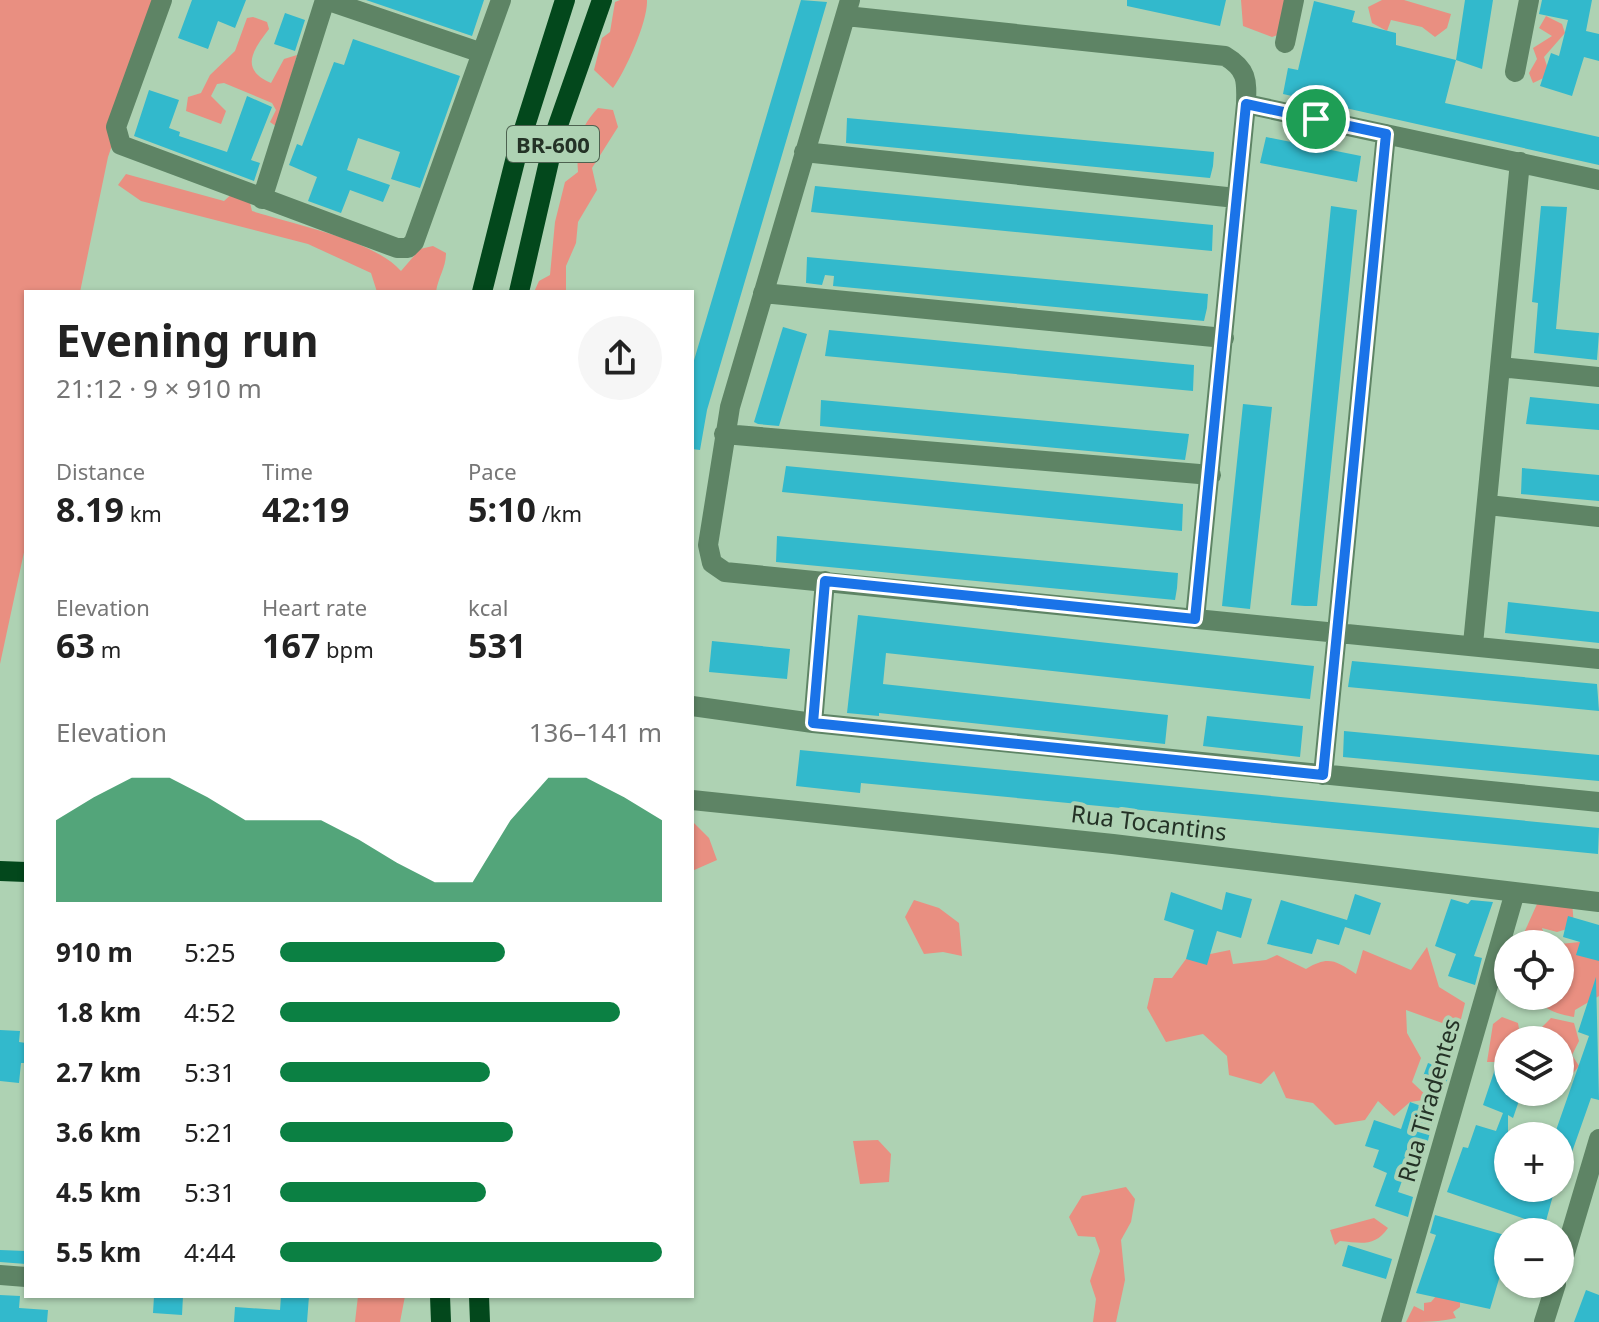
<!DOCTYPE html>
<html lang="en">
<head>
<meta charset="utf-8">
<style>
  :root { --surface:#fff; --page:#f6f6f6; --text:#222; --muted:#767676; --accent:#0b8043 }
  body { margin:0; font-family:"Noto Sans",sans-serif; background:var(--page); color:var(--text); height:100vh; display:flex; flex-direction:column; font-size:30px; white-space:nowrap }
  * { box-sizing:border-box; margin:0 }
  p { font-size:26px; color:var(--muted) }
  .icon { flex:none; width:44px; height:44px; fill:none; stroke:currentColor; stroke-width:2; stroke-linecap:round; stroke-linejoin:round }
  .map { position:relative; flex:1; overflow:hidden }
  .sheet { position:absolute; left:24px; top:290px; width:670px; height:1008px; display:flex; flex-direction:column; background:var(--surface); border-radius:0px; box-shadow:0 2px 6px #0004 }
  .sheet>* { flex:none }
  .fabs { position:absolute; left:1494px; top:930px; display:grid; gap:16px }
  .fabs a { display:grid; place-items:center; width:80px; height:80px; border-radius:50%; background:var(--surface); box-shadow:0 2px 6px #0004; font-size:40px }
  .pin { position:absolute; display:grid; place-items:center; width:68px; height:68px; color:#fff; margin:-34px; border:4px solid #fff; border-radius:50%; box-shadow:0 2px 8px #0007 }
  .round { display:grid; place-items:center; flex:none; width:84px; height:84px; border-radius:42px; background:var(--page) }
  .summary { display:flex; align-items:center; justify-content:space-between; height:136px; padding:0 32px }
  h1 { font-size:44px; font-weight:700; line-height:60px }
  .stats { display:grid; grid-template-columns:repeat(3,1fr); gap:12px; height:136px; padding:8px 32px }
  .stats div { display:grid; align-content:center }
  .stats b { font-size:34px; font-weight:700 }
  .stats small { font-size:22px; font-weight:400 }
  .stats p { font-size:22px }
  .chart { height:224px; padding:16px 32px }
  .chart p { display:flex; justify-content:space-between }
  .chart svg { width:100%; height:144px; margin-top:8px; fill:var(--accent); opacity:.7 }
  ul { padding:0 32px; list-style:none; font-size:26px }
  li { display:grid; grid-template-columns:128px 96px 1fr; align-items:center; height:60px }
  li i { height:20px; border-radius:10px; background:var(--accent) }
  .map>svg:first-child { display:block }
  .green { fill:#e98f81 }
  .building { fill:#32b9cc }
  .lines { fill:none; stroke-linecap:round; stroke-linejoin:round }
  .minor { stroke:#5e8465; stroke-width:20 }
  .major { stroke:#03481c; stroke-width:20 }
  .route-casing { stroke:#fff; stroke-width:16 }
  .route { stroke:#1a73e8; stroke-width:10 }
  .labels { text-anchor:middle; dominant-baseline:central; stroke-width:8; stroke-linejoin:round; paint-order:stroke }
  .shield { fill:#aed2b3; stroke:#4d6250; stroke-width:2 }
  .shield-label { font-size:22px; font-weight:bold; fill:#243226 }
  .street-label { font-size:24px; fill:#243226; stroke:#aed2b3 }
</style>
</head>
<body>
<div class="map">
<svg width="1599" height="1322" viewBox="0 0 1599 1322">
  <rect width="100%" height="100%" fill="#aed2b3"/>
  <path class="green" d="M0,0h162l-54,157 -28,135h-54v251l-26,121z
    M620,0h27c1,21 -21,70 -34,88l-19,-18 8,-32 8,-6 5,-30z
    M1241,0h45l-3,33 -11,4 -29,-11z
    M1382,0h22l47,14 -4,14 -12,9 -13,-10 -31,-7 -4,11 -15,-8 -4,-16z
    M1546,16l16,8 3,9 -21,24 6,18 -17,8 -4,-10 8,-14 -4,-11 19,-12 -13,-8z
    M253,17l14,5 2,7c-16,21 -30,40 2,54l13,-24 13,-4 -20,72 -7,-5 6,-12 -4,-7 -48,-20 -7,1 -6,12 15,15 -5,13 -35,-13 2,-14 13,-4 9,-18 25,-24 12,-33z
    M598,108l15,2 5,17 -26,41 5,22 -19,32 -2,21 -10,23v26h-32l5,-11 11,-6 5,-53 10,-40 13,-10c-2,-27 1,-44 20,-64z
    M126,174l98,27 21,-19 7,29c41,13 122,29 149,60l19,-22 13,-3 13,7c0,15 -8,24 -10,39h-59l-6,-19 -63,-29 -167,-43 -23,-16z
    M692,821l17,17 8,22 -25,11z
    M914,900l25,8 20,15 3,33 -19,-4 -19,2 -19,-37z
    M1572,901l2,26 -17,5 -15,-4 5,16h-19l-4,-11 13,-29z
    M1580,942l7,16 12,-4v42l-24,14 -1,7c-16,-3 -29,-6 -39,-21h25v-52z
    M1427,947l12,40 26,16 -5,20 -15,1 -39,-14 1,23 14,25 -9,24 18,17 -20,3 -16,14 -16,-15 -13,19 -30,5 -22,-22 -27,-5 -12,-27 -13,13 -32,-9 -2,-19 -24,-22 -37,8 -19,-34 7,-30h18l14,-19 44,-9 3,14 33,-4 11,-5 29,14c22,-13 29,-9 50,5l7,-24 48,20z
    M1502,1017l16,6 2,12 -12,5v30l-11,-8h-10l6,-38z
    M1551,1018l23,5 5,18 -7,14 7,11 -10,12 -9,-8v-30h-20l-3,-8z
    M878,1140l13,14 -2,28 -29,2 -7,-43z
    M1126,1187l9,12 -4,23 -10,18 4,40 -9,42h-23l3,-23 -6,-18 10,-30 -5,-14 -17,-1 -9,-19 13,-21z
    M1374,1218l14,10c-13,19 -27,15 -48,13l-5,4 -5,-15z
    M1437,1295l23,5v7l-7,5 3,6c-16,4 -32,4 -50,4l8,-16 10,5v-8l7,-1z
    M358,1296h47l-5,26h-45z"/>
  <path class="building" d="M192,0h54l-11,28 -17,-7 -10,28 -30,-11z
    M366,0h118l-12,36z
    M801,0l26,2 -120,408 -7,40 -8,-1v-82z
    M1127,0h99l-6,26 -93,-20z
    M1465,0h28l-11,69 -26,-9z
    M1542,0h50l-6,31 13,3v27l-15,-4 -12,39 -32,-10 11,-33 8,3 9,-36 -29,-6z
    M1314,1l41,10 -3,11 44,11v12l60,15 -11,43 154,34v28l-316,-71 5,-26 10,2z
    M285,13l20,7 -10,31 -21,-7z
    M353,39l107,37 -40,112 -29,-9 9,-27 -42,-14 -11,32 43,15 -7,17 -33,-12 -9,23 -33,-12 9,-24 -28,-12 8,-21 5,2 32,-84 10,3z
    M149,90l30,10 -10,28 11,4 -1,4 48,16 20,-56 25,11 -21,53 9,3 -6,18 -120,-45z
    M847,118l367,34 -1,14 -3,12 -364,-35z
    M1266,137l95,19 -4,26 -97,-19z
    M815,186l398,39 -1,26 -401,-39z
    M1331,206l26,4 -40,396h-12l-14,-1z
    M1541,206l26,1 -11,122 43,4 -2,27 -63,-7 4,-50 -6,-1z
    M807,257l401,37 -1,14 -3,13 -371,-35 1,-10 -9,-1 -3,10 -16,-2z
    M783,327l24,7 -28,92 -21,-2 -4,-2z
    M829,330l365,35 -1,26 -368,-35z
    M1530,397l69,7v26l-73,-6z
    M821,400l368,34 -2,14 -2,12 -365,-34z
    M1243,404l29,3 -22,202 -28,-3z
    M786,466l397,38 -1,27 -400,-39z
    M1522,468l77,7v26l-78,-7z
    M777,536l401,37 -1,15 -2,12 -399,-38z
    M1508,602l91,10v31l-94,-10z
    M858,615l456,51 -4,33 -424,-46 -3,31 285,31 -3,29 -286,-31v3l-32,-3z
    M712,641l78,8 -3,30 -78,-7z
    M1352,661l245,23 2,27 -251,-24z
    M1207,716l96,10 -3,31 -97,-11z
    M1344,731l255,24v26l-256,-24z
    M800,750l799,78 -1,26 -737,-71 -1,10 -64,-7z
    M1171,892l51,18 4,-18 26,7 -11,39 -24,-7 -10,34 -21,-6 8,-29 -30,-10z
    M1355,894l26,9 -11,32 -25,-8 -6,18 -22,-6 -5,15 -45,-10 14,-44 66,20z
    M1451,899l17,5 3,-4 22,2 -19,54 8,2 -7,27 -27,-9 8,-22 -21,-8z
    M1568,916l31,9v36l-23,-6 4,-13 -17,-5z
    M1596,977l3,123 -8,-2 -31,88v-50h-6l35,-100 -11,-4z
    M0,1030l20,1 -1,11 7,1v20h-5l-2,20 -19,-2z
    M1428,1063l22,8 -6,18 -22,-10z
    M1495,1069l13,4v19h14l-9,26 -5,-3v73h47l-12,44h-22l4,-13 -78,-27 16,-45 5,1 8,-23 20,6 7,-18 -20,-8z
    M1410,1102l25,9 -13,55 -13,-5 -11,31 15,5 -5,20 -33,-11 12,-33 -14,-6 6,-17 -14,-4 9,-26 27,9z
    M1435,1215l73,21v13l-18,60 -74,-16 20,-58 -6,-2z
    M1348,1245l44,14 -6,20 -44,-13z
    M0,1250l26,1v13l-26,-2z
    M1586,1290l13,5v27h-25z
    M0,1295l20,1 -1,12 29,2 -1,12h-47z
    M154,1296h29l-1,19 -29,-2z
    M281,1296h28l-2,26h-73l1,-15 45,3z"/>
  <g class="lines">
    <path class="minor" d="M162,0l-46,127 5,18 276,103h11l6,-6 87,-242
      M326,0l156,53
      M850,0l-120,407 -22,138 4,18 13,9 874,87
      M846,16l379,40c22,13 22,24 21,48l-51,515
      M1285,43l9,-43
      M1515,72l14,-72
      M1246,104l353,76
      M804,152l432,46
      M262,199l63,-199
      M763,293l461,45
      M1500,367l99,10
      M724,434l487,41
      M1488,505l111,12
      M825,581l-12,142 786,79
      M1473,644l47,-482
      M692,706l121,17
      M1323,775l63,-641
      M692,800l421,44 486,58
      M1560,1270l39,-131
      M0,1275l26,2
      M1391,1322l124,-430
      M1544,1322l12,-38"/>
    <path class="major" d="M482,292l37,-147 46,-145
      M519,292l37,-161 46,-131
      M0,871l26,1
      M440,1296l1,26
      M479,1296l1,26"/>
  </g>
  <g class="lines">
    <defs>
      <path id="route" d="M1246,104l140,30 -63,641 -510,-52 12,-142 370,38z"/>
    </defs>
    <use href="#route" class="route-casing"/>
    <use href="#route" class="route"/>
  </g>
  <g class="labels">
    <rect class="shield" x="507" y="126" width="92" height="36" rx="6"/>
    <g class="shield-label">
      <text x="553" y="144">BR-600</text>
    </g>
    <g class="street-label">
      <text transform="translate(1149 822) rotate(7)">Rua Tocantins</text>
      <text transform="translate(1428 1100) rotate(-74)">Rua Tiradentes</text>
    </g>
  </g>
</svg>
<div class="fabs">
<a><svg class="icon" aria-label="locate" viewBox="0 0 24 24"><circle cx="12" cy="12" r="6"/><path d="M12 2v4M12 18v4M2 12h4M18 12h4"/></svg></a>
<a><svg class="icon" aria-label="layers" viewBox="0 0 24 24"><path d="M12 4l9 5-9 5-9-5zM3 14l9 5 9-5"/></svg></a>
<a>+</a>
<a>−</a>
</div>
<div class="pin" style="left:1316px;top:119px;background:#1e9e55"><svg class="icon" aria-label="arrive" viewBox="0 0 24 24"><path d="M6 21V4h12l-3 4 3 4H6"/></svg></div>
<section class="sheet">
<div class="summary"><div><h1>Evening run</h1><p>21:12 · 9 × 910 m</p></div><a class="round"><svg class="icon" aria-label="share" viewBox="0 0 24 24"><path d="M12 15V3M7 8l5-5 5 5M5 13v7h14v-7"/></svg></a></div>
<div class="stats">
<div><p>Distance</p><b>8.19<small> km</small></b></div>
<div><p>Time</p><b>42:19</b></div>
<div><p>Pace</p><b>5:10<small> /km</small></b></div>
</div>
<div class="stats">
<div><p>Elevation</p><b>63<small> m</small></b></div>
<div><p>Heart rate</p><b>167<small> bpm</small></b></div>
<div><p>kcal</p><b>531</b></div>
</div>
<div class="chart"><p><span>Elevation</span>136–141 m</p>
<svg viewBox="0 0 160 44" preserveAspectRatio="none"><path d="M0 44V19L10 12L20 6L30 6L40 12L50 19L60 19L70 19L80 25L90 32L100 38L110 38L120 19L130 6L140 6L150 12L160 19V44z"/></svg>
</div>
<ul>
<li><b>910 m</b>5:25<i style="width:59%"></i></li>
<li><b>1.8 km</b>4:52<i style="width:89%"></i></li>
<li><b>2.7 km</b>5:31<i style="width:55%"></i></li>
<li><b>3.6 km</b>5:21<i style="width:61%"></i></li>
<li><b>4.5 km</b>5:31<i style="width:54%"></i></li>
<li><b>5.5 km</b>4:44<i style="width:100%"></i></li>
</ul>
</section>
</div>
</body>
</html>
